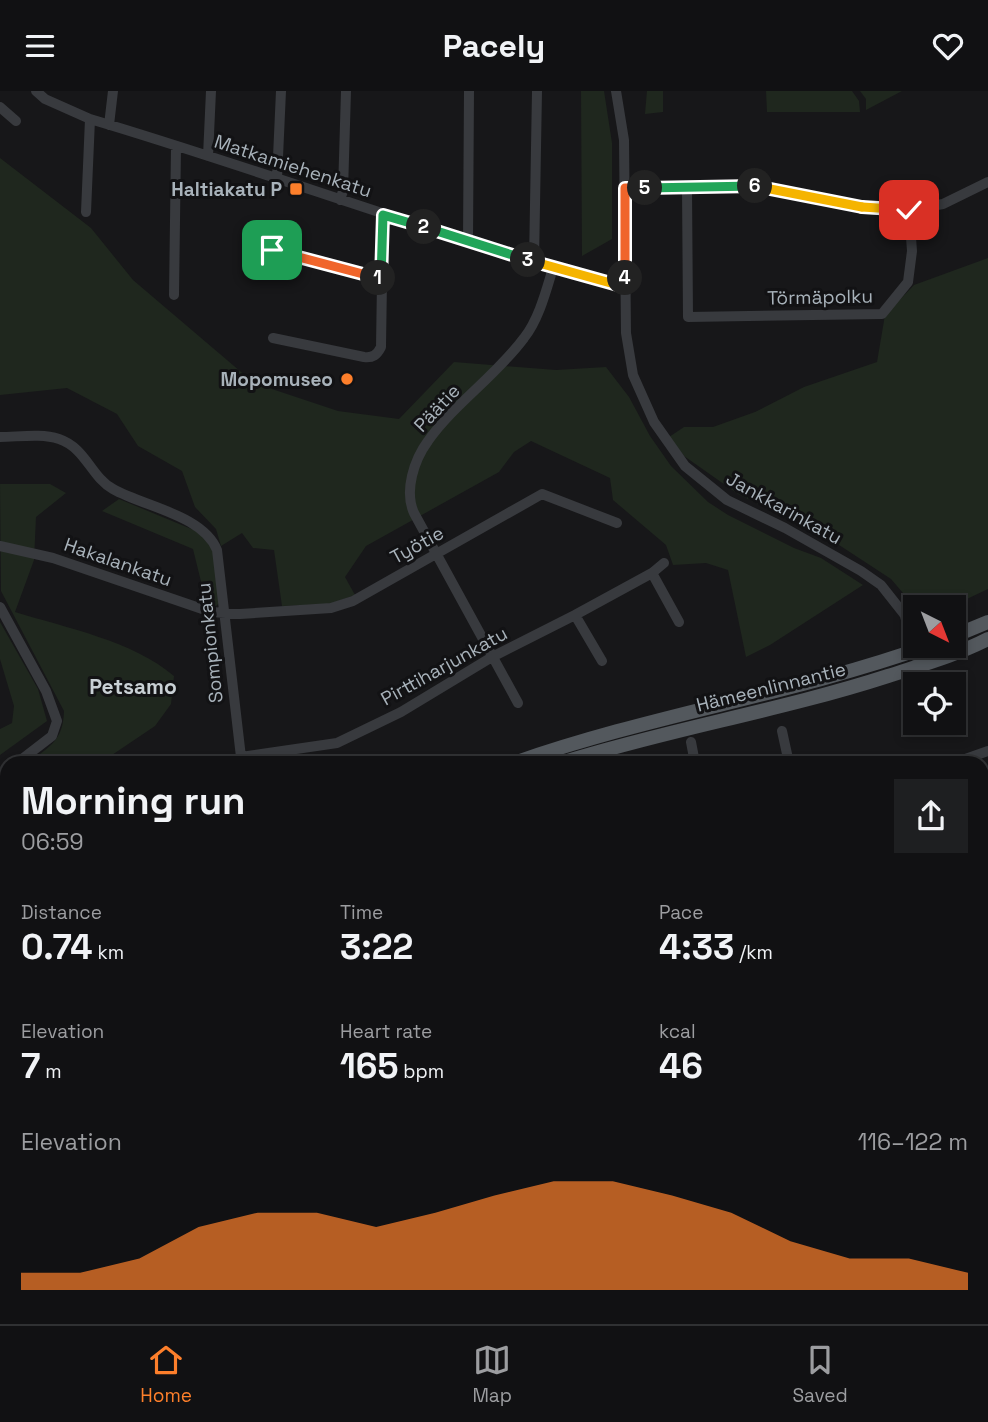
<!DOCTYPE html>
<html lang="en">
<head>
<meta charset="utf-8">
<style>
  :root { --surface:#111113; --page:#1e1f21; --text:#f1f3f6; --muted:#9c9da0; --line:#303133; --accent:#fd7f2b }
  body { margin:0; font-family:"Space Grotesk",sans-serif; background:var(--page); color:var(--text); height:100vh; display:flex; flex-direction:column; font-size:26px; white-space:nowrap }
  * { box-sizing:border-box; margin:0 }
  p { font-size:23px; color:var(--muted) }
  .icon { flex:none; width:38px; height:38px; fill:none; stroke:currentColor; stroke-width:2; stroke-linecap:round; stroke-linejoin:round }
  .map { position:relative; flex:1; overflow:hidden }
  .drawer { position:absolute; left:0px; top:665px; width:989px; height:569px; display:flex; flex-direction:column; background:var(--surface); border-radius:21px 21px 0 0; box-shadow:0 4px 10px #0003,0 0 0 2px var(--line) }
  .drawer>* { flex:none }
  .needle { width:46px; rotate:138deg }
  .fabs { position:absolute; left:903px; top:504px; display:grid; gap:14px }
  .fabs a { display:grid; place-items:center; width:63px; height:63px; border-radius:0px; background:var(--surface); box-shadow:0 4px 10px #0003,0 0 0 2px var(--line); font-size:35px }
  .pin { position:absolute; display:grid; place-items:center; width:60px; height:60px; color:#fff; margin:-30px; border-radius:14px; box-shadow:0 4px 10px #0006 }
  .km { position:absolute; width:35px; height:35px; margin:-18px; border-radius:50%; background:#222; color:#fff; font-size:19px; line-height:35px; text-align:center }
  .round { display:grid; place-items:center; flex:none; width:74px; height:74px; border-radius:0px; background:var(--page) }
  .overview { display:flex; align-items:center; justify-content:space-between; height:119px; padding:0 21px }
  h1 { font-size:38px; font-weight:800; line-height:52px }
  .stats { display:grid; grid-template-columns:repeat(3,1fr); gap:10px; height:119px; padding:7px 21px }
  .stats div { display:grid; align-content:center }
  .stats b { font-size:35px; font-weight:800 }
  .stats small { font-size:19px; font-weight:400 }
  .stats p { font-size:19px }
  .chart { height:196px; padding:14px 21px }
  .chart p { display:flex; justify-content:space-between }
  .chart svg { width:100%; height:126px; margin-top:7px; fill:var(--accent); opacity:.7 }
  header { display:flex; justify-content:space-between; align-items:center; height:91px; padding:0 21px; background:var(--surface); font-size:32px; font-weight:800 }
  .tabs { display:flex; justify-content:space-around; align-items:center; height:98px; border-top:2px solid var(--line); background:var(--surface); font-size:19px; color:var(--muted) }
  .tabs a { display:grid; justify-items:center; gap:4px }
  .tabs .on { color:var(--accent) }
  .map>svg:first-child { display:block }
  .built { fill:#232426 }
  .green { fill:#1f271e }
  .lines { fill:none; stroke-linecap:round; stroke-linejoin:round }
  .minor { stroke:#383a3e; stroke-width:10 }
  .major { stroke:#53585d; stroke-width:14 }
  .split-1-casing { stroke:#fff; stroke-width:14 }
  .split-2-casing { stroke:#fff; stroke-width:14 }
  .split-3-casing { stroke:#fff; stroke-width:14 }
  .split-4-casing { stroke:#fff; stroke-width:14 }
  .split-5-casing { stroke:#fff; stroke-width:14 }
  .split-6-casing { stroke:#fff; stroke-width:14 }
  .split-7-casing { stroke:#fff; stroke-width:14 }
  .split-8-casing { stroke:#fff; stroke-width:14 }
  .split-1 { stroke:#f0652b; stroke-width:9 }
  .split-2 { stroke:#22a559; stroke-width:9 }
  .split-3 { stroke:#22a559; stroke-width:9 }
  .split-4 { stroke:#f5b400; stroke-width:9 }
  .split-5 { stroke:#f0652b; stroke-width:9 }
  .split-6 { stroke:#22a559; stroke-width:9 }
  .split-7 { stroke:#f5b400; stroke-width:9 }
  .split-8 { stroke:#f5b400; stroke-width:9 }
  .poi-dot { fill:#fd7f2b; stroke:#121214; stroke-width:2.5 }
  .labels { text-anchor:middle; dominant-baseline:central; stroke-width:6; stroke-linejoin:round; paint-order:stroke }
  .street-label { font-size:19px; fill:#a8b2ba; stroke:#121214 }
  .poi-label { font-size:19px; font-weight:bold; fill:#a8b2ba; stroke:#121214; text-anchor:end }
  .neighbourhood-label { font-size:21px; font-weight:bold; fill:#c9d0d5; stroke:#121214 }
</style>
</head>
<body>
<header><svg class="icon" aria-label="menu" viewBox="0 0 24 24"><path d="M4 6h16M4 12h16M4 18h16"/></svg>Pacely<svg class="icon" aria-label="heart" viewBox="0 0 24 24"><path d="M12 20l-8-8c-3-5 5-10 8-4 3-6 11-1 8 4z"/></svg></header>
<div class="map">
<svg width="988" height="1233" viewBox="0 0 988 1233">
  <rect width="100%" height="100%" fill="#171719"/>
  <path class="built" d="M988,976v122l-6,-6v-115z"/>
  <path class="green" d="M581,0h23l8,52v96l-30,17z
    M647,0h16v21l-18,2z
    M766,0h86l7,10 1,11h-93z
    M860,0h42l-36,19v-11z
    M0,67l91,70 42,52 121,103 84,28 61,8 55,-57 102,8 50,-3 23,30 21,39 21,30 37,36 20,13 66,33 27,10 42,27 -93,60 -24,12 -18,-87 -22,-7 -33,2 -7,-20 -53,-45 -3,-22 -79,-37 -17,11 -15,20 -133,74 -21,31 10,18 -25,9 -48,2 -8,-56 -21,-2 -11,-15 -21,13 -5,-17 -21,-22 -13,-36 -44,-25 -21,-32 -50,-26 -67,7z
    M988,167v331l-38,18h-35l-24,-28 -55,-36 -98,-49 -54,-38 -15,-19 15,-10h29l42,-15 49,-25 73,-25 8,-47 29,-30z
    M0,393h50l16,9 -30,24 -2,43 -19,52c52,16 118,29 159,64l-3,28 -16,22 -46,31 -12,6h-69c22,-17 35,-22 36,-52l-63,-120z
    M119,408l82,34 13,19 5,51 -3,3h-9l-14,-57 -91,-38z
    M0,531l38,67 9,32 -47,34v-26l12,-6 2,-17 -14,-47z
    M7,687v18l-7,28v-41z
    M988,858v52l-2,-10 -4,-5v-35z
    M7,1053v119l-7,6v-124z
    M982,1092l6,6v63l-6,-9z
    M7,1195v32h756l2,6h-765v-32z"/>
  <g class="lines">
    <path class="minor" d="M36,0l9,8 45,20c179,53 354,120 535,168
      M616,0l8,49 2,193 7,42 21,47 31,44 42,34 58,28 76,43 20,14 34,43
      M0,16l16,14
      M109,34l4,-34
      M208,65l3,-65
      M277,88l4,-88
      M625,97l126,-3 115,23 43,2 34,-6 45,-22
      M687,97l1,129 194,-3 26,-32 4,-31 -3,-41
      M340,109l3,-9 3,-100
      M86,121l4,-93
      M468,149l1,-149
      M272,159l109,29
      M534,171l3,-171
      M174,204l2,-148
      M273,247l91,19c9,1 13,-2 17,-10l2,-132
      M0,346c18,0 41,-4 59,2 27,9 32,38 54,50 32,18 90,26 104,61l24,207
      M0,455l53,12 158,54 29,2 91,-6 22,-7 189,-107 75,29
      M652,482l27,49
      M0,516l46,84 11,30 -5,15 -35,27
      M575,524l27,46
      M905,525l11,41
      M518,612l-104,-190c-10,-22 0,-53 14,-72 26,-37 68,-65 96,-103 15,-19 22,-47 29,-70
      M782,640l7,32
      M691,651l4,21
      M229,672l12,-6 96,-14 64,-31 91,-55 83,-42 77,-42 12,-10
      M954,672l34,-12
      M0,684l7,-5
      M0,789l7,-4
      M982,792l6,-2
      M982,962l6,-1
      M0,1004l7,-1
      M982,1084l6,6
      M0,1195l7,-6
      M800,1227l1,6
      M867,1227l1,6"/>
    <path class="major" d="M954,545l34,-14
      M514,672c136,-48 279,-69 414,-117
      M561,672c107,-34 219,-52 327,-87 33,-11 69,-21 100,-37
      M0,886l7,-4
      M0,903l7,-3"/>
  </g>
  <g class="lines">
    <defs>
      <path id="split-1" d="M272,159l106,28"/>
      <path id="split-2" d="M378,187l3,1 2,-64 41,12"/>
      <path id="split-3" d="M424,136l104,33"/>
      <path id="split-4" d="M528,169l97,27v-9"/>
      <path id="split-5" d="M625,187v-90h20"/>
      <path id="split-6" d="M645,97l110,-2"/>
      <path id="split-7" d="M755,95l107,21"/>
      <path id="split-8" d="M862,116l47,3"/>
    </defs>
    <use href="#split-1" class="split-1-casing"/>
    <use href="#split-2" class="split-2-casing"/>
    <use href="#split-3" class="split-3-casing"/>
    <use href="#split-4" class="split-4-casing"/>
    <use href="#split-5" class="split-5-casing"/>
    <use href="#split-6" class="split-6-casing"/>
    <use href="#split-7" class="split-7-casing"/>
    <use href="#split-8" class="split-8-casing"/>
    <use href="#split-1" class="split-1"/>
    <use href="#split-2" class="split-2"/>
    <use href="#split-3" class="split-3"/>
    <use href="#split-4" class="split-4"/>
    <use href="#split-5" class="split-5"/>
    <use href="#split-6" class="split-6"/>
    <use href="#split-7" class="split-7"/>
    <use href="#split-8" class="split-8"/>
  </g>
  <g class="poi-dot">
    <rect x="289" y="91" width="14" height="14" rx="3.5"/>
    <circle cx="347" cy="288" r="7"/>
  </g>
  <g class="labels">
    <g class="street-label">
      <text transform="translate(293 75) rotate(18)">Matkamiehenkatu</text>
      <text transform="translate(820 206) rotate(-1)">Törmäpolku</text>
      <text transform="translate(437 317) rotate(-47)">Päätie</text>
      <text transform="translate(784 417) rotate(29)">Jankkarinkatu</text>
      <text transform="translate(417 454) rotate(-29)">Työtie</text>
      <text transform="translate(118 471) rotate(19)">Hakalankatu</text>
      <text transform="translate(210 552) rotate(-96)">Sompionkatu</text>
      <text transform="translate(444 575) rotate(-29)">Pirttiharjunkatu</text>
      <text transform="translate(771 596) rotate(-14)">Hämeenlinnantie</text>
    </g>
    <g class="poi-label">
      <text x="282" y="98">Haltiakatu P</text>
      <text x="333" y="288">Mopomuseo</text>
    </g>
    <g class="neighbourhood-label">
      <text x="133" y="595">Petsamo</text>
    </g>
  </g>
</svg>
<div class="fabs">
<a><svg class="needle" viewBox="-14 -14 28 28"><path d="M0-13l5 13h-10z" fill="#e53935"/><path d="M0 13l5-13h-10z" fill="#9c9da0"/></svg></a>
<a><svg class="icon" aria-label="locate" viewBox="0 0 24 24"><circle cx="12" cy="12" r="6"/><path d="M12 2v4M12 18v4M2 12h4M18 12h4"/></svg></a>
</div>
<div class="pin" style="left:272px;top:159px;background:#1e9e55"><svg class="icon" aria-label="arrive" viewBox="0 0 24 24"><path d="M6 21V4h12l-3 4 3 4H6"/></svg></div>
<div class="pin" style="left:909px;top:119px;background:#d93025"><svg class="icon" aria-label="check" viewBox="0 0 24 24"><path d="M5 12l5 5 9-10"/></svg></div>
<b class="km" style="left:378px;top:187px">1</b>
<b class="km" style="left:424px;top:136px">2</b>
<b class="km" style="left:528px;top:169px">3</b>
<b class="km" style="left:625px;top:187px">4</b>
<b class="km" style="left:645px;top:97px">5</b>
<b class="km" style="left:755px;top:95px">6</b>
<section class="drawer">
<div class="overview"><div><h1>Morning run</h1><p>06:59</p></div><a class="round"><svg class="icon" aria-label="share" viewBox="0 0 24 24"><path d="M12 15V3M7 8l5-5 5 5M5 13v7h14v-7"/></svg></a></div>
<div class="stats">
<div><p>Distance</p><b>0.74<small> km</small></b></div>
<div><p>Time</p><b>3:22</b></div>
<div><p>Pace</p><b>4:33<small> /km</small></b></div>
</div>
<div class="stats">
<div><p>Elevation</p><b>7<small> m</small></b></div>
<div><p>Heart rate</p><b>165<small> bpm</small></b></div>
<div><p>kcal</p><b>46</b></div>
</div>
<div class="chart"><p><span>Elevation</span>116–122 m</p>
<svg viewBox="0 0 160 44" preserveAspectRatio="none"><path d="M0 44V38L10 38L20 33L30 22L40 17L50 17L60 22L70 17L80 11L90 6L100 6L110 11L120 17L130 27L140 33L150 33L160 38V44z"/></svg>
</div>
</section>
</div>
<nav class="tabs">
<a class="on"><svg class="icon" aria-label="home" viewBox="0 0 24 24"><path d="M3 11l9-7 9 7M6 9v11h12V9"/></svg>Home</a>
<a><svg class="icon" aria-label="map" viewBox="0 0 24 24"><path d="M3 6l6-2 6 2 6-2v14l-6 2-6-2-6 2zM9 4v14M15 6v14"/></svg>Map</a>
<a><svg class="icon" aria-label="saved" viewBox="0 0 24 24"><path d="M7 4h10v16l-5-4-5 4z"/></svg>Saved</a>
</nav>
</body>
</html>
